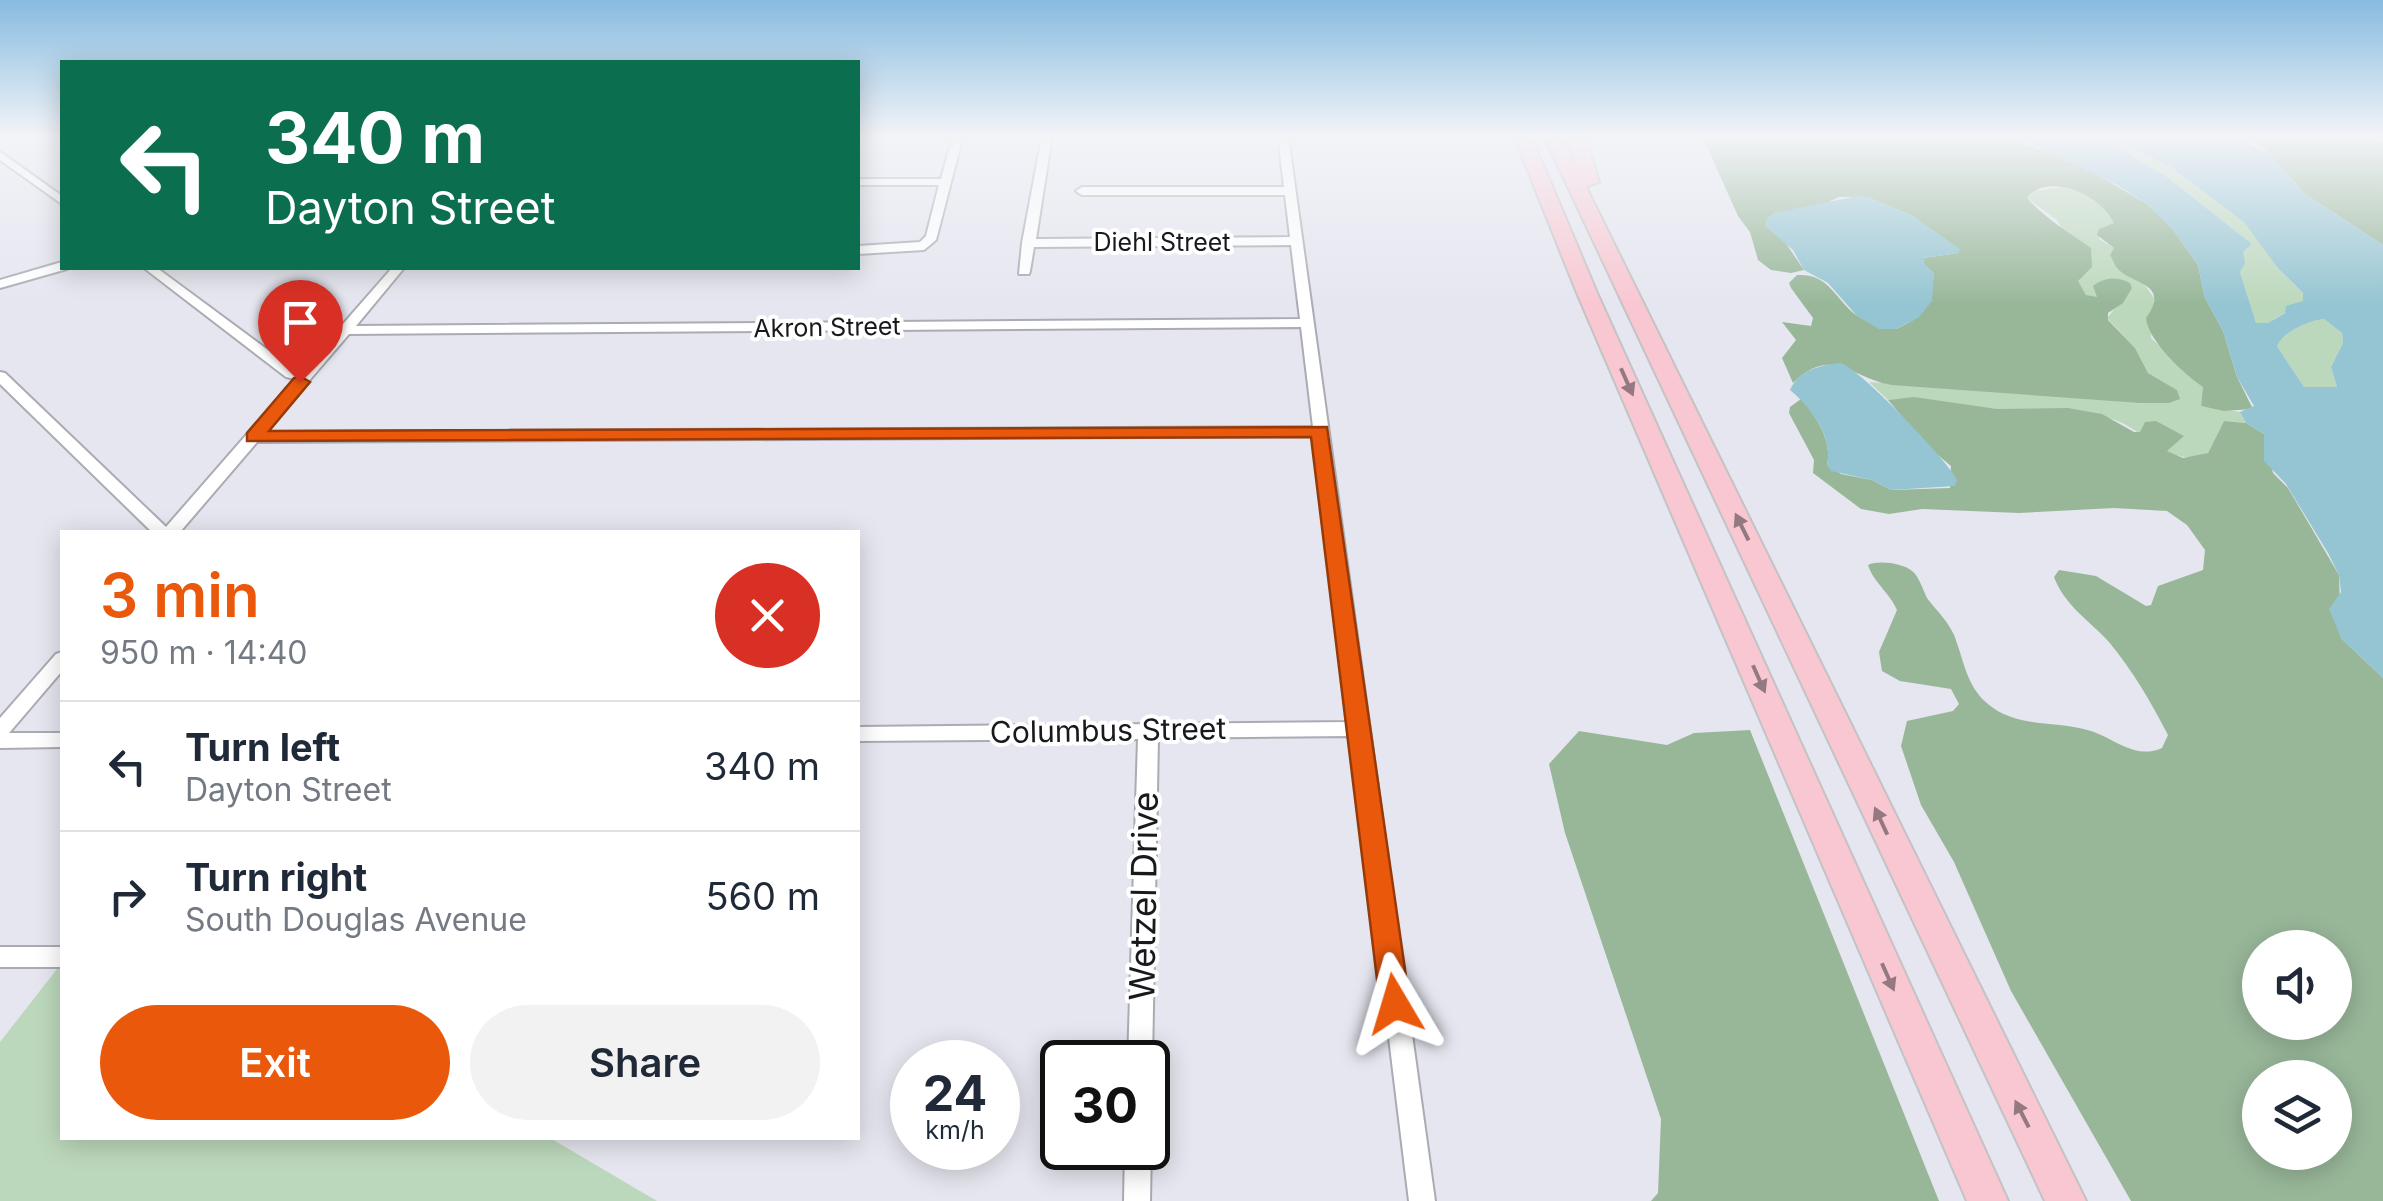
<!DOCTYPE html>
<meta charset="utf-8">
<style>
body{margin:0;font-family:Inter,sans-serif;background:#f2f2f3;color:#1f2937;height:100vh;display:flex;flex-direction:column;font-size:38px;white-space:nowrap}
*{box-sizing:border-box;margin:0}
p{font-size:32px;color:#747a83}
.icon{flex:none;width:55px;height:55px;fill:none;stroke:currentColor;stroke-width:2;stroke-linecap:round;stroke-linejoin:round}
.map{position:relative;flex:1;overflow:hidden}
.panel{position:absolute;left:60px;top:530px;width:800px;height:610px;display:flex;flex-direction:column;background:#fff;border-radius:0px;box-shadow:0 5px 25px #0003}
.panel>*{flex:none}
.top-card{position:absolute;left:60px;top:60px;width:800px;height:210px;border-radius:0px;box-shadow:0 5px 25px #0003;background:#0b6e4f;color:#fff;overflow:hidden}
.fabs{position:absolute;left:2242px;top:930px;display:grid;gap:20px}
.fabs a{display:grid;place-items:center;width:110px;height:110px;border-radius:50%;background:#fff;box-shadow:0 5px 25px #0003;font-size:50px}
.speed{position:absolute;left:890px;top:1040px;display:flex;gap:20px;font-size:50px;font-weight:700;text-align:center}
.speed>*{display:grid;place-content:center;width:130px;height:130px;border-radius:50%;background:#fff;box-shadow:0 5px 25px #0003;line-height:1}
.speed small{font-size:25px;font-weight:400}
.speed .limit{border:5px solid #111;border-radius:15px;background:#fff;color:#111}
.pin{position:absolute;display:grid;place-items:center;width:85px;height:85px;color:#fff;margin:-102px -42px;border-radius:50% 50% 50% 0;rotate:-45deg;box-shadow:0 0 10px #0007}
.pin .icon{rotate:45deg}
.me{position:absolute;width:110px;margin:-55px;rotate:353deg;stroke-linejoin:round;filter:drop-shadow(0 0 8px #0008)}
.turn{display:flex;align-items:center;gap:35px;height:210px;padding:0 40px;font-size:45px}
.turn .icon{width:130px;height:130px;stroke-width:2.5}
.turn b{display:block;font-size:70px;line-height:85px}
.round{display:grid;place-items:center;flex:none;width:105px;height:105px;border-radius:52px;background:#f2f2f3}
.head{display:flex;align-items:center;justify-content:space-between;height:170px;padding:0 40px}
h1{font-size:60px;font-weight:600;line-height:75px;color:#ea580c}
.cta{display:flex;gap:20px;margin-top:auto;padding:20px 40px}
.cta a{flex:1;height:115px;border-radius:60px;background:#ea580c;color:#fff;font-size:40px;font-weight:600;line-height:115px;text-align:center}
.cta a+a{background:#f2f2f3;color:#1f2937}
ul{padding:0;list-style:none}
li{display:flex;align-items:center;gap:30px;height:130px;padding:0 40px;border-top:2px solid #e0e1e3}
li div{flex:1}
li b{display:block;font-size:38px}
li em{font-style:normal}
.map>svg:first-child{display:block}
</style>
<div class="map">
<svg width="2383" height="1201" viewBox="0 0 2383 1201">
<rect width="100%" height="100%" fill="#e5e6ef"/>
<g fill="#bcd8bc">
<polygon points="2123,142 2171,167 2245,222 2277,267 2303,293 2303,301 2268,323 2256,323 2240,272 2243,252 2252,244 2167,177 2122,150 2118,145"/>
<path d="M2062 187C2086 193 2104 200 2114 223L2099 229V239L2114 248 2120 271 2141 280 2154 298 2151 338 2203 387 2201 406 2240 412 2246 423 2224 421 2208 453C2171 471 2144 428 2112 419 2074 408 2034 411 1996 409 1958 406 1926 396 1888 400L1869 382 2169 403 2177 390 2148 373 2135 348 2107 318 2132 288 2098 298 2086 295 2077 281 2081 241 2063 232 2057 220 2027 198 2035 191Z"/>
<path d="M2324 319 2342 333 2343 343 2331 367 2337 387H2304L2277 346C2284 331 2308 321 2324 319Z"/>
<polygon points="57,969 62,969 62,1138 550,1138 657,1201 0,1201 0,1042"/>
</g>
<g fill="#98b799" fill-rule="evenodd">
<path d="M1702 136H2000L2074 161 2147 204 2172 228 2198 265 2205 298 2223 331 2237 377 2253 409 2224 411 2201 406 2203 387C2184 374 2148 341 2146 318 2171 283 2133 285 2118 269 2114 265 2113 259 2110 255L2114 248 2097 235 2099 229 2114 223C2102 195 2048 171 2027 198 2046 219 2068 232 2091 248L2092 267 2078 281 2086 295 2097 297 2093 286C2104 277 2118 276 2130 283L2132 288 2123 303 2108 313V320L2135 348 2148 373 2177 390 2180 399 2169 403H2140L1892 385C1851 379 1833 344 1793 383L1782 358 1796 340 1782 322 1811 326 1813 318 1791 288 1789 283 1797 275C1829 273 1834 298 1856 315 1866 322 1884 325 1896 329 1929 314 1929 306 1934 274L1924 264 1923 258 1959 253 1913 216 1867 197H1839L1820 206 1774 213 1785 242 1804 270 1791 273 1771 270 1758 260 1750 232 1738 216Z"/>
<polygon points="2243,136 2343,136 2383,144 2383,245 2305,194 2261,145"/>
<path d="M1914 397 1997 409 2068 408 2102 414 2134 432H2140L2145 422 2156 421 2184 436 2167 451 2183 458 2208 453 2224 421 2246 423 2264 434 2273 473 2288 488 2339 575 2341 638 2383 678V1201H2131L2011 991 1954 862 1921 805 1901 746 1907 721 1953 711 1959 704 1951 689 1900 681 1882 671 1879 652 1897 610C1890 593 1873 582 1868 565 1879 560 1902 563 1912 571 1919 576 1923 590 1927 598 1936 610 1948 621 1954 635 1964 660 1966 686 1988 704 2017 729 2057 720 2091 731 2115 739 2136 760 2162 748L2168 735C2151 702 2133 671 2109 642 2089 620 2065 606 2054 577L2059 570 2096 576 2146 606 2151 605 2158 586 2203 570 2205 550 2187 525 2167 511 2114 508 2019 513 1922 509 1889 514 1861 509 1813 473 1814 460 1789 413 1790 407 1801 399C1816 416 1833 442 1827 465L1841 474 1872 480 1891 490 1950 488 1951 466 1927 446 1888 400ZM2260 948H2335V1022H2260ZM2260 1078H2335V1152H2260Z"/>
<polygon points="1750,730 1939,1201 1651,1201 1658,1193 1661,1119 1565,833 1549,764 1579,731 1667,745 1694,733"/>
</g>
<g fill="#95c5d2" fill-rule="evenodd">
<path d="M2015 136 2071 139 2079 136H2233L2268 153 2305 194 2383 245V678L2341 638 2329 609 2341 592 2339 575 2328 553 2286 484 2264 461V434L2246 423 2240 412 2254 406 2237 377 2223 331 2205 298 2198 265 2172 228 2147 204 2117 185ZM2123 143 2171 167 2244 222 2277 267 2303 293V301L2286 306 2285 313 2268 323H2256L2240 272 2245 263 2243 252 2252 244 2167 177 2122 150 2119 145ZM2324 319 2342 333 2343 343 2331 367 2337 387H2304L2277 346C2284 331 2308 321 2324 319Z"/>
<polygon points="1862,195 1913,216 1960,249 1959,253 1923,258 1924,264 1934,273 1932,301 1918,318 1896,329 1879,329 1857,316 1828,283 1804,270 1793,250 1765,226 1766,219 1774,213"/>
<path d="M1841 363C1860 369 1949 462 1957 480L1955 486 1891 490 1872 480 1831 471 1827 465C1834 438 1810 406 1790 390 1799 370 1820 365 1841 363Z"/>
</g>
<g fill="none" stroke-linecap="round" stroke-linejoin="round">
<defs>
<g id="minor">
<polygon points="953,136 963,136 936,240 924,250 858,254 858,246 920,242 926,236 939,185 858,185 858,179 941,179"/>
<path d="M1042 136H1052L1036 239 1290 237 1285 195H1082L1076 191 1082 187H1284L1278 136H1288L1435 1201H1409L1352 736 1158 738 1152 1062 1148 1070V1062H1128L1138 739 858 741V727L1350 722 1315 436 257 442 180 532H152L0 384V372L5 373 166 527 295 379 286 377 144 268H157L295 370 302 371 392 268H404L356 326 1300 319 1291 245 1034 247 1030 271 1029 274H1019L1022 243ZM1301 327 1313 427 265 432 349 334Z"/>
<polygon points="2362,136 2383,136 2383,142 2363,138"/>
<polygon points="0,152 62,196 62,204 0,160"/>
<polygon points="62,262 62,268 67,269 0,288 0,280"/>
<polygon points="62,652 62,671 9,733 62,733 62,747 0,748 0,718 56,654"/>
<rect x="0" y="947" width="62" height="20"/>
<polygon points="1148,1141 1151,1148 1150,1201 1124,1201 1125,1148 1148,1148"/>
</g>
<g id="highway">
<polygon points="1514,136 1531,136 1597,293 2008,1201 1967,1201 1577,293"/>
<polygon points="1544,136 1561,136 1576,166 1567,136 1585,136 1599,182 1586,187 2086,1201 2045,1201"/>
</g>
</defs>
<use href="#minor" stroke="#aaabb3" stroke-width="4"/>
<use href="#highway" stroke="#c3c3c4" stroke-width="4"/>
<use href="#minor" fill="#fff" fill-rule="evenodd"/>
<use href="#highway" fill="#f9c7d2" fill-rule="evenodd"/>
</g>
<defs><path id="oneway-solid" d="M-6-.8H1V-3.2L6.5 0L1 3.2V.8H-6Z" transform="scale(2.5)"/></defs>
<g fill="#947980">
<use href="#oneway-solid" transform="translate(1627 382) rotate(66)"/>
<use href="#oneway-solid" transform="translate(1742 527) rotate(-116)"/>
<use href="#oneway-solid" transform="translate(1759 679) rotate(66)"/>
<use href="#oneway-solid" transform="translate(1881 821) rotate(-115)"/>
<use href="#oneway-solid" transform="translate(1888 977) rotate(66)"/>
<use href="#oneway-solid" transform="translate(2022 1114) rotate(-117)"/>
</g>
<linearGradient id="sky" x2="0" y2="1"><stop stop-color="#87bbdf"/><stop offset="0.45" stop-color="#f3f4f8"/><stop offset="1" stop-color="#f3f4f8" stop-opacity="0"/></linearGradient>
<rect width="2383" height="304" fill="url(#sky)"/>
<polygon fill="#ea580c" stroke="#983908" stroke-width="2.5" points="300,376 310,382 269,431 1327,427 1410,1004 1406,1014 1395,1018 1385,1014 1380,1004 1311,437 247,441 247,433 294,378"/>
<g text-anchor="middle" stroke-width="8" stroke-linejoin="round" paint-order="stroke">
<g font-size="25" fill="#18191c" stroke="#fff">
<text x="1162" y="251">Diehl Street</text>
<text transform="translate(827 327) rotate(-1)" y="9">Akron Street</text>
</g>
<g font-size="30" fill="#18191c" stroke="#fff">
<text transform="translate(1108 731) rotate(-1)" y="10">Columbus Street</text>
</g>
<g font-size="35" fill="#18191c" stroke="#fff">
<text transform="translate(1144 896) rotate(-89)" y="12">Wetzel Drive</text>
</g>
</g>
</svg>
<div class="fabs">
<a><svg class="icon" aria-label="sound" viewBox="0 0 24 24"><path d="M4 9h4l5-4v14l-5-4H4zM17 9q2 3 0 6"/></svg></a>
<a><svg class="icon" aria-label="layers" viewBox="0 0 24 24"><path d="M12 4l9 5-9 5-9-5zM3 14l9 5 9-5"/></svg></a>
</div>
<div class="speed"><div>24<small>km/h</small></div><div class="limit">30</div></div>
<div class="pin" style="left:300px;top:382px;background:#d93025"><svg class="icon" aria-label="arrive" viewBox="0 0 24 24"><path d="M6 21V4h12l-3 4 3 4H6"/></svg></div>
<svg class="me" style="left:1395px;top:1004px" viewBox="-20 -20 40 40"><path d="M0-17L14 15 0 8-14 15z" fill="#ea580c" stroke="#fff" stroke-width="4"/></svg>
<div class="top-card">
<div class="turn"><svg class="icon" aria-label="left" viewBox="0 0 24 24"><path d="M17 20v-9H6M10 6l-5 5 5 5"/></svg><div><b>340 m</b>Dayton Street</div></div>
</div>
<section class="panel">
<div class="head"><div><h1>3 min</h1><p>950 m · 14:40</p></div><a class="round" style="background:#d93025;color:#fff"><svg class="icon" aria-label="close" viewBox="0 0 24 24"><path d="M6 6l12 12M18 6L6 18"/></svg></a></div>
<ul>
<li><svg class="icon" aria-label="left" viewBox="0 0 24 24"><path d="M17 20v-9H6M10 6l-5 5 5 5"/></svg><div><b>Turn left</b><p>Dayton Street</p></div><em>340 m</em></li>
<li><svg class="icon" aria-label="right" viewBox="0 0 24 24"><path d="M7 20v-9h11M14 6l5 5-5 5"/></svg><div><b>Turn right</b><p>South Douglas Avenue</p></div><em>560 m</em></li>
</ul>
<div class="cta"><a>Exit</a><a>Share</a></div>
</section>
</div>
